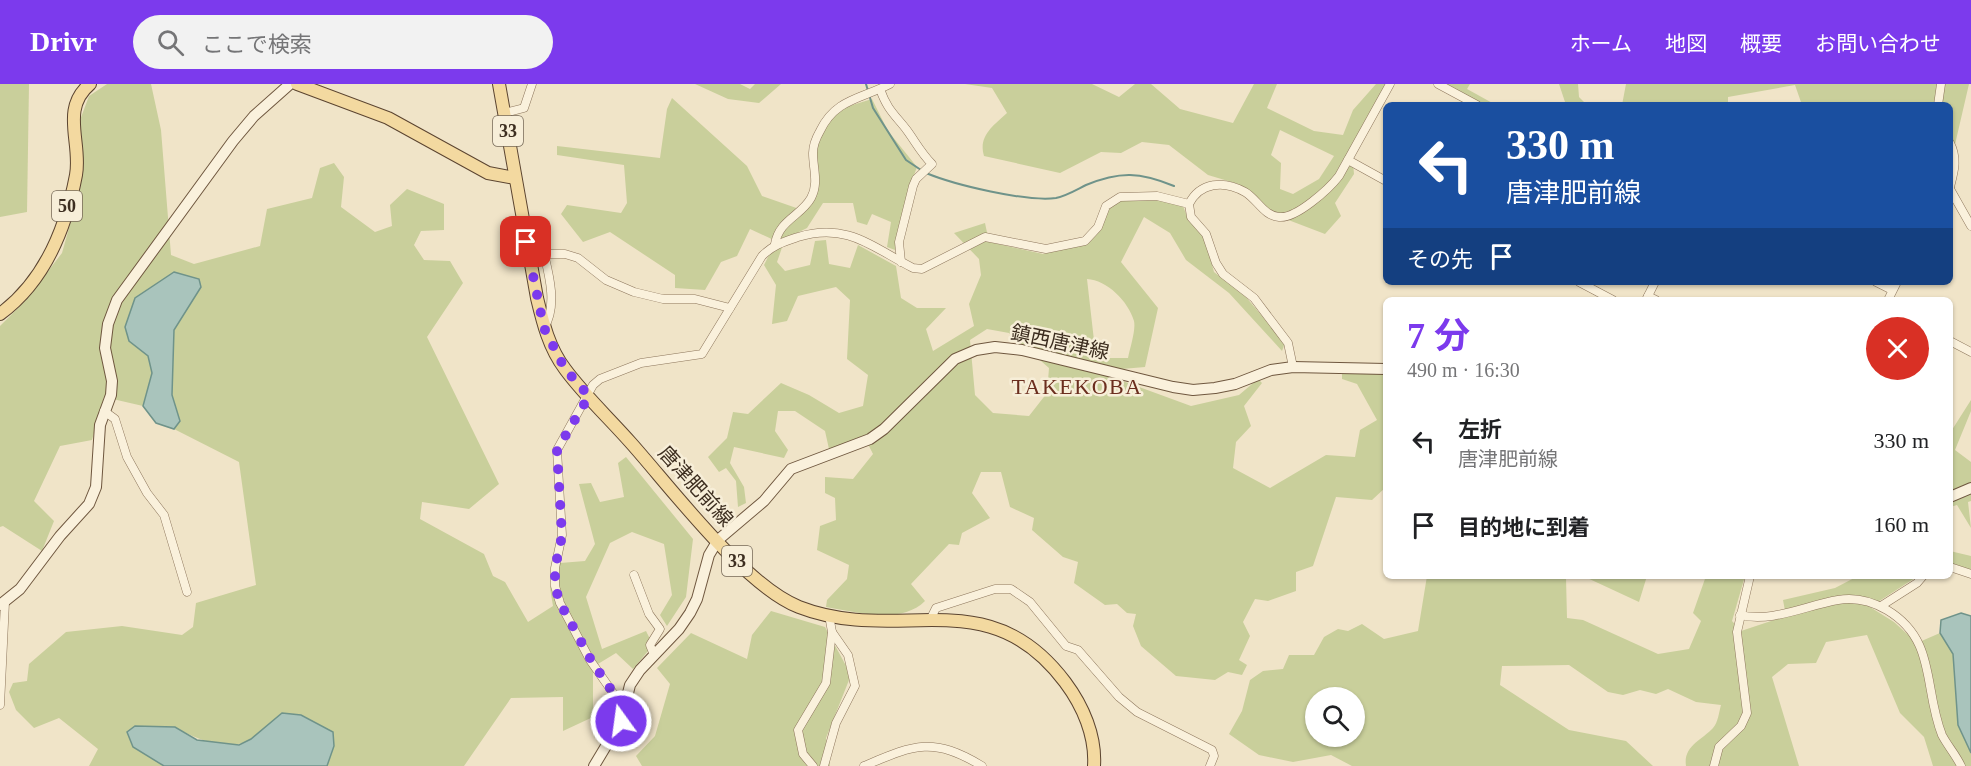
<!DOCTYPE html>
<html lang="ja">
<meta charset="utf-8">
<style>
body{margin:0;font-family:"Times New Roman","Noto Sans JP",serif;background:#f2f2f2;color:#202124;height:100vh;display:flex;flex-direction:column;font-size:22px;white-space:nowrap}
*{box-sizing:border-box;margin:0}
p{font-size:20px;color:#757577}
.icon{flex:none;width:33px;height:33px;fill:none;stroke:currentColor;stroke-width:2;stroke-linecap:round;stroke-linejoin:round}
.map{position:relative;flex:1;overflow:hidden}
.sheet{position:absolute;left:1383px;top:213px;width:570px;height:282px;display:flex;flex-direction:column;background:#fff;border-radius:9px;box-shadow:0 2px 4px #0004}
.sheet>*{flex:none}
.guide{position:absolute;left:1383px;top:18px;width:570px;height:183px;border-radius:9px;box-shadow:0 2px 4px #0004;background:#1a4fa0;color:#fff;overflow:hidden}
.tools{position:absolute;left:1305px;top:603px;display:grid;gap:12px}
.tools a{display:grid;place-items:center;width:60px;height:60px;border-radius:50%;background:#fff;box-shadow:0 2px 4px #0004;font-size:30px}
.pin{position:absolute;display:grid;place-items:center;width:51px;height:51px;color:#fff;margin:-26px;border-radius:12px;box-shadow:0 3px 9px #0006}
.me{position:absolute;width:66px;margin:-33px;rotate:346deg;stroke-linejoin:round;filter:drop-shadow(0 0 4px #0008)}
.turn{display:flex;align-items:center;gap:21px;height:126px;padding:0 24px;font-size:27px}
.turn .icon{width:78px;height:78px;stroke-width:2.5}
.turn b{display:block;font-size:42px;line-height:51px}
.then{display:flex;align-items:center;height:57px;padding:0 24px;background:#0003;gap:12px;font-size:22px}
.round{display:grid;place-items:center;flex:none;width:63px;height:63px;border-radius:32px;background:#f2f2f2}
.overview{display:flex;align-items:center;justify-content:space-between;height:102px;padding:0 24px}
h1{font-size:36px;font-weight:700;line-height:45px;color:#7c3aed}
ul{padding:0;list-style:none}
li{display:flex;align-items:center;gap:18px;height:84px;padding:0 24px}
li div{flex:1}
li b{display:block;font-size:22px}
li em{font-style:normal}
header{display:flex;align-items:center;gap:36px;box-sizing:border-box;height:84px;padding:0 30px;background:#7c3aed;color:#fff}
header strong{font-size:28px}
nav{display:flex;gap:33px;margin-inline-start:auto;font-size:21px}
.search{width:420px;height:54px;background:#f2f2f2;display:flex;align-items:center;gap:15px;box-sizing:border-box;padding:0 21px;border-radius:33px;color:#757577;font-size:22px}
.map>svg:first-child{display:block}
</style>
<header>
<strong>Drivr</strong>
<div class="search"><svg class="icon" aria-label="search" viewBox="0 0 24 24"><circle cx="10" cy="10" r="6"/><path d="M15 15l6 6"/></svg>ここで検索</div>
<nav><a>ホーム</a><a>地図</a><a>概要</a><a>お問い合わせ</a></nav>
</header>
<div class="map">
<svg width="1971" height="682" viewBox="0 0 1971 682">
<rect width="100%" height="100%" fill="#f0e4c8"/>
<g fill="#c9cf9b" fill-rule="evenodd">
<polygon points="0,0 29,0 27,128 0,133"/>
<path d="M107 0H151L161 46 171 171 194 180 260 162 267 125 312 114 320 84 334 79 344 93 341 123 375 148 392 142 390 121 407 105 444 120V146L421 147 414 161 424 176 450 177 463 199 427 253 499 400 469 425 422 418 420 435 484 470 493 492 505 498 528 538 553 522 550 504 560 479 585 477 595 460 579 400 591 399 600 418 624 413 618 379 626 373 693 455 686 513 667 542 660 531 672 511 664 460 632 448 610 459 586 513 602 565 646 547 653 561 633 585 616 569 593 583V633L563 647V613L511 614 464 682H327L334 662 282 629C272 637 263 647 252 654 231 670 195 655 175 643L133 663 164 682H89L98 665 59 634 34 644 16 626 9 608 13 599 27 597 29 580 66 548 122 542 182 551 193 543 196 519 256 501 239 378 174 345 180 337 172 311 174 246 201 203 129 257 148 272 152 289 143 322 104 313 92 356 60 362 34 417 54 437 42 467 3 442 0 443V242L25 217 62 169 81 101 80 36 89 12Z"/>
<polygon points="695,0 740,0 750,5 755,0 781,0 759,19 728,15"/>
<path d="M965 0H1092L1119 13 1135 0H1151L1180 25 1233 39 1254 0H1277L1267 24 1314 47 1343 51 1353 26 1376 0H1390L1352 67 1354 90 1335 119 1341 132 1325 150 1265 127 1238 100 1208 91 1169 61 1142 58 1121 69 1101 68 1060 89 984 72C978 52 993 42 1007 29L992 4ZM1280 46 1334 72 1319 95 1293 110 1280 105 1281 79 1271 71Z"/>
<polygon points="1439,0 1470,0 1467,5 1496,21 1475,21"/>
<polygon points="1559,0 1578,0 1579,13 1587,21 1566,21"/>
<polygon points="1626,0 1969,0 1950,82 1950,21 1802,21 1795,1 1728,13 1728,21 1622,21"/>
<path d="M672 14 747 82 762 112 805 127 818 108 816 65 826 37 846 23 872 15 888 47 917 83 910 102 895 166 887 163 891 138 872 130 867 141 857 138 853 119H823L807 144 785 155 777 178 785 187 810 181 815 157 826 156 829 180 850 184 858 161 896 182 901 214 917 224H946L926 245 933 267 974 242 969 220 981 191 979 175 954 149 985 139 989 158 1043 170 1089 159 1100 147 1105 128 1116 117 1158 115 1183 122 1188 135 1204 151 1214 188 1246 213 1285 259 1282 267 1229 209 1186 176 1170 149 1144 133 1121 178 1158 224 1145 283 1122 285 1120 296 1191 322 1239 311 1258 295 1262 299 1244 322 1251 342 1236 358 1233 384 1270 404 1326 371 1355 373 1360 346 1377 336 1357 300 1342 295V287L1386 289V403L1372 416 1336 413 1313 482 1296 488V507L1268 517 1255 515 1243 538 1250 552 1239 576 1247 581 1242 591 1228 588 1215 596 1176 592 1141 562 1133 542 1136 530 1127 529 1117 520 1105 521 1074 499 1078 478 1063 473 1032 446 1034 434 1010 423 1001 388H981L972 409 990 434 962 449 959 461 949 460 911 500 925 517C901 541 857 528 826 523L827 516 847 495 849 481 817 466 820 442 836 436 835 414 825 409V393L853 395 873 370 866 356 829 365 825 347 795 327H778L775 347 788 366 784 374 734 363 730 379 744 403 746 419 738 423 736 397 726 384 719 388 708 373 727 354 733 328 748 330 781 299 809 311 839 329 863 322 868 291 847 275 850 216 836 203 798 212 787 237 772 240 776 201 764 181 776 157 750 145 737 172 721 178 705 206 675 204V191L610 148 583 158 561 130 567 121 621 129 627 119 624 81 557 71V62L660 74 667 25ZM1087 195C1107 196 1128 217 1134 237 1136 246 1130 264 1128 274H1096ZM987 245 1009 249 1049 284 1047 309 1029 332 993 329 975 311 970 256Z"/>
<polygon points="1971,316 1971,327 1955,366 1971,378 1971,417 1968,418 1971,444 1957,421 1950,423 1950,349"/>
<polygon points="1950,467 1971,472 1971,488 1950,480"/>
<path d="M1427 492H1578L1566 494 1567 534 1583 536 1658 570 1689 565 1701 537 1693 529 1706 492H1745L1732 537 1741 547 1786 532 1783 516 1835 504 1858 492H1918L1870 523 1894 538 1917 559 1940 549 1953 569 1958 641 1971 669V682H1933L1924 653 1900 629 1867 551 1826 558 1816 579 1788 580 1772 593 1799 682H1686C1683 662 1702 656 1713 644 1718 639 1719 628 1721 621L1696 618 1668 605 1656 610 1640 606 1623 611 1608 608 1569 581 1502 582 1500 601 1569 646 1626 657 1653 682H1352L1331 671 1293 678 1259 671 1229 650 1242 627 1250 596 1263 587 1283 585 1289 571H1314L1324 553 1338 545 1348 547 1362 540 1384 555 1418 547ZM1316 614H1354V652H1316Z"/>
<polygon points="1583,492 1625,492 1630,495 1631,492 1647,492 1639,518"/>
<polygon points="771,527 825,543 851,591 826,654 830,682 642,682 636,672 655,652 670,600 657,584 691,549 747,575 752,551"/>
</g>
<g fill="#a9c4bc" stroke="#6f938a" stroke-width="1.5">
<polygon points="174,188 199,195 201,203 174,246 172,311 180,337 174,345 156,339 143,322 152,289 148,272 129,257 125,243 135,214"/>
<polygon points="1961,529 1971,532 1971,669 1958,641 1953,570 1940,549 1941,536"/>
<polygon points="282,629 301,631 333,648 334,662 327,682 164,682 133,663 127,648 135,642 175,643 197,656 239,661 251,655"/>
</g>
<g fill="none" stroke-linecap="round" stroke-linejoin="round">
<g stroke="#6f938a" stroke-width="2">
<polyline points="866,0 873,24 906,76 921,86"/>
<path d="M926 89C955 101 1026 118 1056 114 1066 112 1076 106 1086 101 1120 87 1140 88 1174 102"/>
</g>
<defs>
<g id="street">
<polyline points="1438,0 1477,21"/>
<path d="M880 5C887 25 894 30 906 45 915 57 921 69 932 80L916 95 913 102 899 158 901 178"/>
<polyline points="1938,21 1941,0"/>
<polyline points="505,29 524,24 532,0"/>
<path d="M1950 59C1958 75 1954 87 1950 103"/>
<polyline points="1348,76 1386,97"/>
<polyline points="1950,105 1971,142"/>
<polyline points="524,140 533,146 544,170 565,170 578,174 606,196 634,208 663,215 695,215 730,224"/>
<path d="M775 160C779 136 801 132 811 114 819 99 813 85 813 69 813 61 816 54 820 47 835 15 861 15 890 0"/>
<path d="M544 170C550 194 557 223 544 244"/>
<polyline points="1579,198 1613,216"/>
<polyline points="1876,198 1892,206"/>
<polyline points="1648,212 1656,216"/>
<polyline points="1646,216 1655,198"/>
<polyline points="1888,216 1897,198"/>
<polyline points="1950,257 1971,268"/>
<path d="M1293 283 1288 259 1254 214 1223 190 1216 179 1206 150 1191 133 1189 120C1200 98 1224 96 1245 108 1257 115 1264 132 1279 133 1296 135 1329 105 1339 92L1390 0"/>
<polyline points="104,327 115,335 127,373 147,409 164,431 187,508"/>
<polyline points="1950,483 1971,490"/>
<polyline points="634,491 649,530 660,545 650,561 654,571"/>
<polyline points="1881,522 1917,499 1923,492"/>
<path d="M1740 531C1772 539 1807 521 1838 516 1855 513 1873 518 1887 526 1937 556 1923 603 1942 651 1947 661 1956 671 1961 682"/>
<polyline points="930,536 936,524 995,505 1011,505 1030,518 1066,562 1078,566 1119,613 1137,628 1212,666 1214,672 1210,682"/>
<path d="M625 620 618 616 590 576 560 519 555 502V484L562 451 557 366 593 301 600 295 641 279 702 270 762 172C773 161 783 158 798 153 847 138 872 163 913 184L922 185 985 153 1046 165 1085 157 1098 143 1106 122 1120 113 1157 112 1189 120"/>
<polyline points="0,621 5,518"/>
<polyline points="813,682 803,670 798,646 826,599 832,548 829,531"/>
<polyline points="824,682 836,639 855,602 848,571 832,548"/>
<path d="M864 682C914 661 932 652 982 682"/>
<polyline points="1714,682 1719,663 1741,642 1747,629 1737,548 1750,492"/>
</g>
<g id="secondary">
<polyline points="1950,413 1971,404"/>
<polyline points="0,521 20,505 60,452 89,420 96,403 100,341 111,311 112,297 105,264 108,240 117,216 233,57 254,32 290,0"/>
<polyline points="594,682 621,637 630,601 640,586 679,545 690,529 697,515 709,471 718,456 764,417 791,385 870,355 884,345 955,275 976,266 995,263 1022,266 1173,303 1193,306 1215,304 1235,300 1271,286 1293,283 1386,285"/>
</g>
<g id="primary">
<polyline points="297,0 388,34 488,89 515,94"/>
<path d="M499 0 537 214C543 239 549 264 565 285 584 311 610 335 631 359 672 405 744 501 799 523 899 562 987 494 1065 598 1083 622 1096 652 1094 682"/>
<path d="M0 230C45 197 66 144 76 91 82 59 60 25 90 0"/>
</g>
</defs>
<use href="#street" stroke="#8d765c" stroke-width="9"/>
<use href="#secondary" stroke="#6f573f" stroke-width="12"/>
<use href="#primary" stroke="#5b4430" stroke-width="14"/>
<use href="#street" stroke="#faf1dc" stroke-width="8"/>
<use href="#secondary" stroke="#faf1dc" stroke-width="10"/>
<use href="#primary" stroke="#f3d9a0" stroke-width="12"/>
</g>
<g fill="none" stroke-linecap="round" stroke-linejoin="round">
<polyline stroke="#7c3aed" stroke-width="10" stroke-dasharray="0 18" points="526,158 544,244 565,285 589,312 557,366 562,452 555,484 555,502 560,519 591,576 618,616 625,620 621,637"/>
</g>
<g text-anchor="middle" stroke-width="5" stroke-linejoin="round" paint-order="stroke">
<g fill="#f7eed8" stroke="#756857" stroke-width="1.5">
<rect x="493" y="32" width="30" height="30" rx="4.5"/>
<rect x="52" y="107" width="30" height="30" rx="4.5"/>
<rect x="722" y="462" width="30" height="30" rx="4.5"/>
</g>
<g font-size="18" font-weight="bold" fill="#3d2e20">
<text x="508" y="53">33</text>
<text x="67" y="128">50</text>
<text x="737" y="483">33</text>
</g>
<g font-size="20" fill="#3d2e20" stroke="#f7eed8">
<text transform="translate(1060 258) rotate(12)" y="7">鎮西唐津線</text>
<text transform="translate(696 402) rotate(48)" y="7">唐津肥前線</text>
</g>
<g font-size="22" letter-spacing="1.5" fill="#6b2e1e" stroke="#f7eed8">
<text x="1077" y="310">TAKEKOBA</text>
</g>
</g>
</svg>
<div class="tools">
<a><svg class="icon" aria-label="search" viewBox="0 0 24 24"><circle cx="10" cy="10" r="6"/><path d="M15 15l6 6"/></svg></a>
</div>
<div class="pin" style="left:526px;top:158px;background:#d93025"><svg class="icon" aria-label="arrive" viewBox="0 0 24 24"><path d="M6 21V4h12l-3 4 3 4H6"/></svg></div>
<svg class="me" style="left:621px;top:637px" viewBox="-20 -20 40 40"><circle r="17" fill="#7c3aed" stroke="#fff" stroke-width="3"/><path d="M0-11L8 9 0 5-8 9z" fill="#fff"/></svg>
<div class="guide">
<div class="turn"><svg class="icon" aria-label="left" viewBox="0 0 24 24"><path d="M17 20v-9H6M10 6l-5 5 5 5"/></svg><div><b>330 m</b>唐津肥前線</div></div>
<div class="then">その先<svg class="icon" aria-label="arrive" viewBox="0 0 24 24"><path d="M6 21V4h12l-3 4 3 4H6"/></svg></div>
</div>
<section class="sheet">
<div class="overview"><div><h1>7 分</h1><p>490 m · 16:30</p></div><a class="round" style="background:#d93025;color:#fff"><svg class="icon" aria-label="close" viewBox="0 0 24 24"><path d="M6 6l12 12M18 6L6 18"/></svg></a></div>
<ul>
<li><svg class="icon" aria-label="left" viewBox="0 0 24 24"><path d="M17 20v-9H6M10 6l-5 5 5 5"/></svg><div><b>左折</b><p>唐津肥前線</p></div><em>330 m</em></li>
<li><svg class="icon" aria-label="arrive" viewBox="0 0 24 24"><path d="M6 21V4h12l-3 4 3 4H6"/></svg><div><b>目的地に到着</b></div><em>160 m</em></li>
</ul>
</section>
</div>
